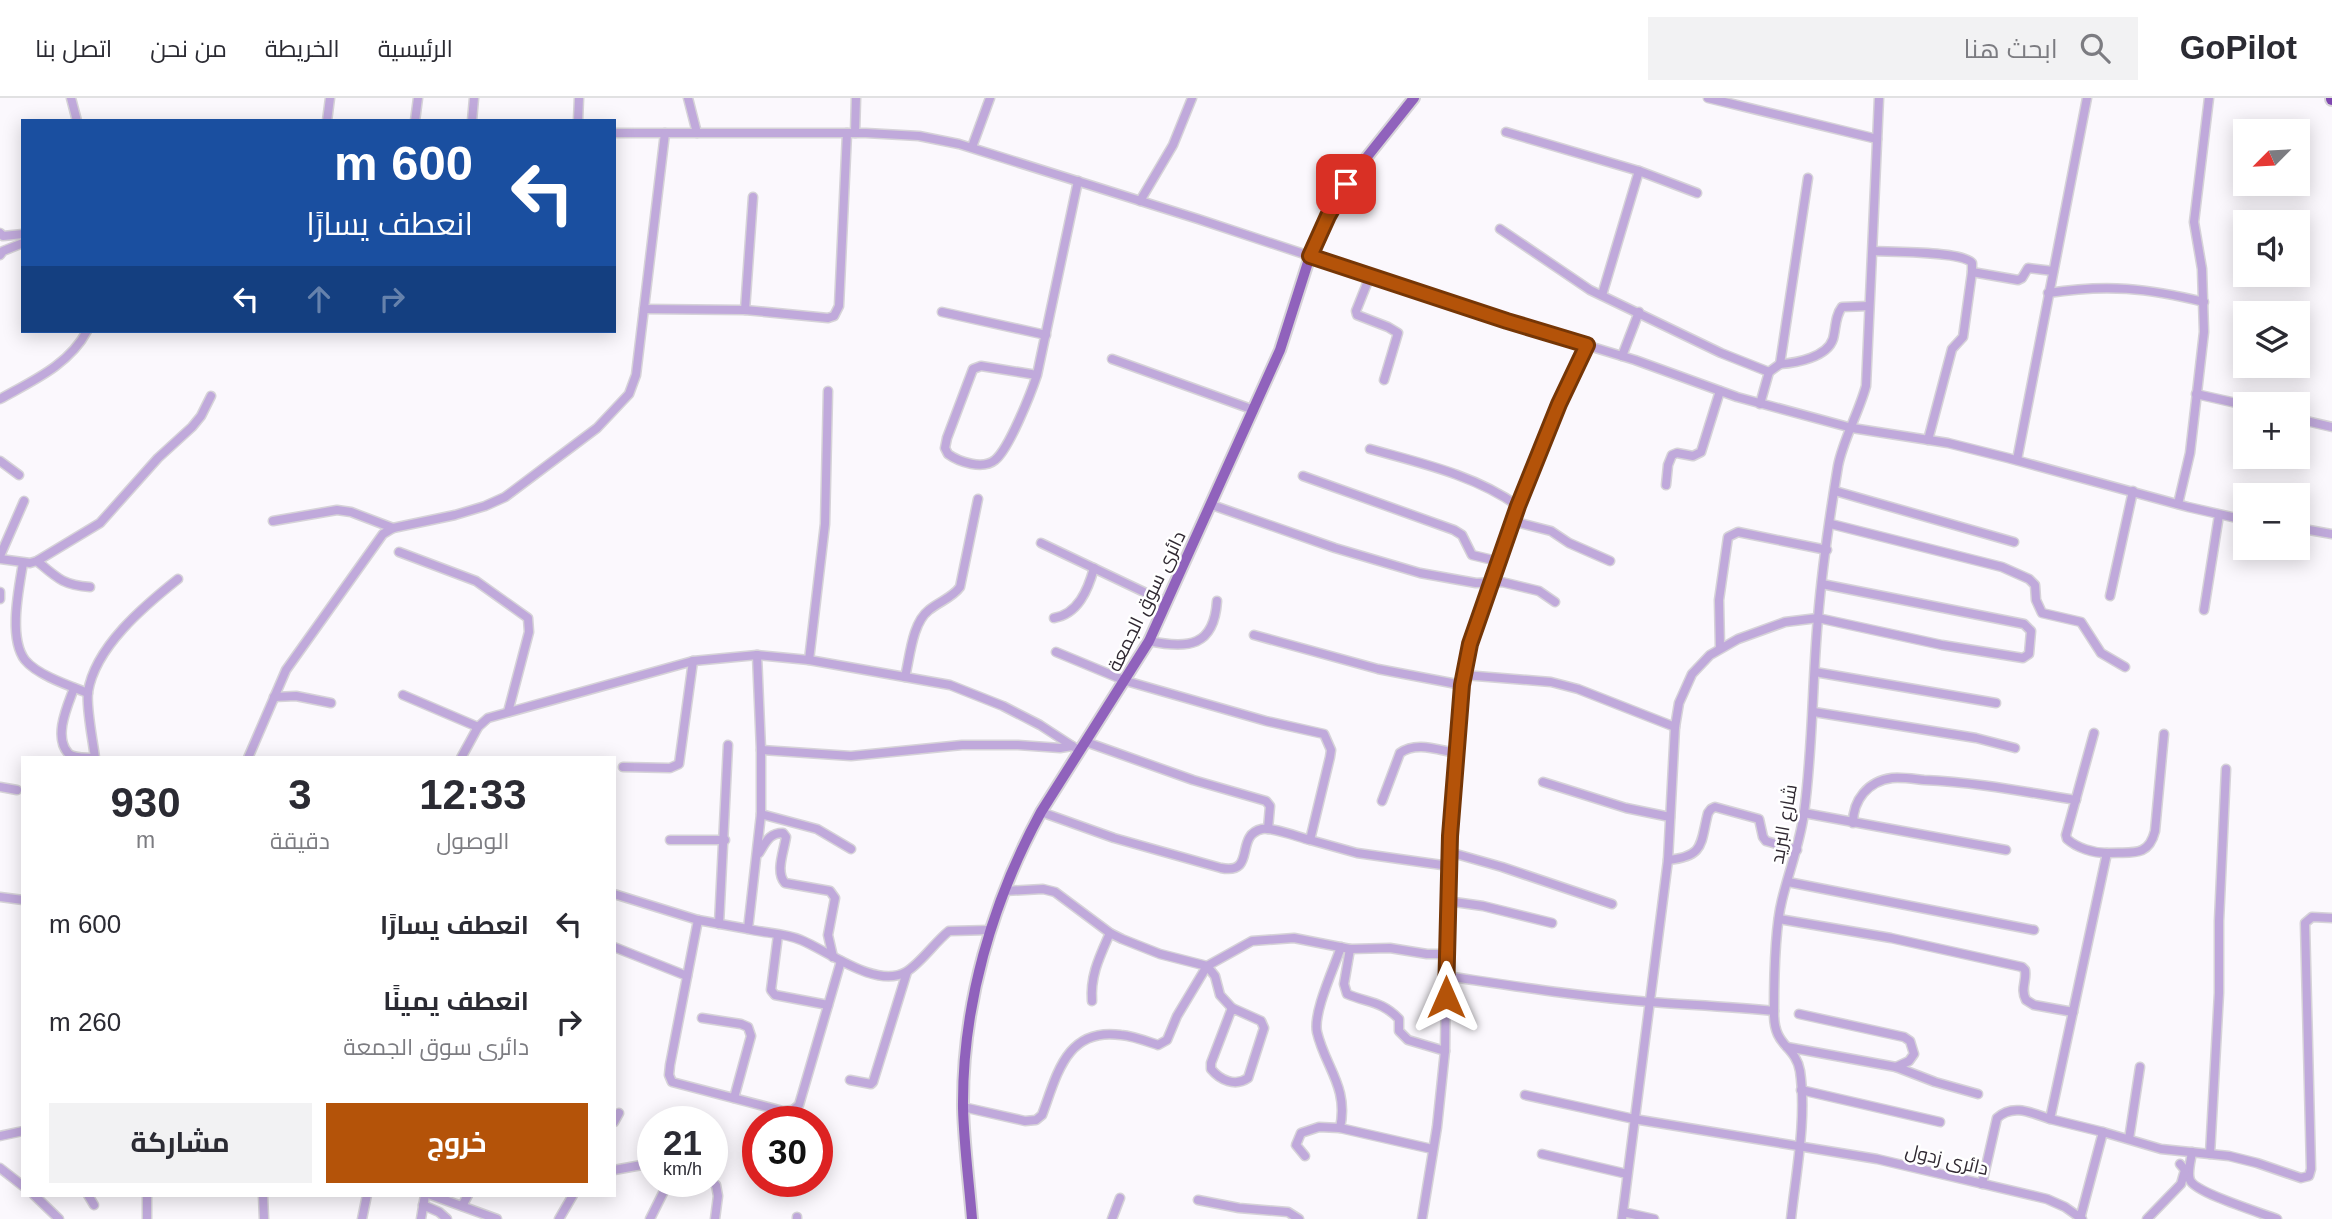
<!DOCTYPE html>
<html lang="ar">
<meta charset="utf-8">
<style>
body{margin:0;font-family:Arial,Cairo,sans-serif;background:#f2f2f3;color:#2b2b33;direction:rtl;height:100vh;display:flex;flex-direction:column;font-size:26px;white-space:nowrap}
*{box-sizing:border-box;margin:0}
p{font-size:23px;color:#7c7c81}
.icon{flex:none;width:38px;height:38px;fill:none;stroke:currentColor;stroke-width:2;stroke-linecap:round;stroke-linejoin:round}
.map{position:relative;flex:1;overflow:hidden;direction:ltr}
.sheet{position:absolute;left:21px;top:658px;width:595px;height:441px;display:flex;flex-direction:column;background:#fff;border-radius:0px;box-shadow:0 4px 18px #0003;direction:rtl}
.sheet>*{flex:none}
.banner{position:absolute;left:21px;top:21px;width:595px;height:214px;border-radius:0px;box-shadow:0 4px 18px #0003;direction:rtl;background:#1a4fa0;color:#fff;overflow:hidden}
.needle{width:46px;rotate:246deg}
.tools{position:absolute;left:2233px;top:21px;display:grid;gap:14px}
.tools a{display:grid;place-items:center;width:77px;height:77px;border-radius:0px;background:#fff;box-shadow:0 4px 18px #0003;font-size:35px}
.speed{position:absolute;left:637px;top:1008px;display:flex;gap:14px;font-size:35px;font-weight:700;text-align:center}
.speed>*{display:grid;place-content:center;width:91px;height:91px;border-radius:50%;background:#fff;box-shadow:0 4px 18px #0003;line-height:1}
.speed small{font-size:18px;font-weight:400}
.speed .limit{border:10px solid #d22;background:#fff;color:#111}
.pin{position:absolute;display:grid;place-items:center;width:60px;height:60px;color:#fff;margin:-30px;border-radius:14px;box-shadow:0 4px 10px #0006}
.me{position:absolute;width:77px;margin:-38px;rotate:0deg;stroke-linejoin:round;filter:drop-shadow(0 0 5px #0008)}
.turn{display:flex;align-items:center;gap:24px;height:147px;padding:0 28px;font-size:32px}
.turn .icon{width:91px;height:91px;stroke-width:2.5}
.turn b{display:block;font-size:49px;line-height:60px}
.lanes{display:flex;align-items:center;height:66px;padding:0 28px;background:#0003;justify-content:center;gap:35px;direction:ltr}
.lanes .off{opacity:.35}
.eta{display:flex;justify-content:space-evenly;align-items:center;height:119px;text-align:center}
.eta b{font-size:42px;font-weight:700;line-height:49px}
.primary-button{display:flex;gap:14px;margin-top:auto;padding:14px 28px}
.primary-button a{flex:1;height:80px;border-radius:0px;background:#b45309;color:#fff;font-size:28px;font-weight:700;line-height:80px;text-align:center}
.primary-button a+a{background:#f2f2f3;color:#2b2b33}
ul{padding:0;list-style:none}
li{display:flex;align-items:center;gap:21px;height:98px;padding:0 28px}
li div{flex:1}
li b{display:block;font-size:26px}
li em{font-style:normal}
header{display:flex;align-items:center;gap:42px;box-sizing:border-box;height:98px;padding:0 35px;background:#fff;border-bottom:2px solid #e1e1e2}
header strong{font-size:33px}
nav{display:flex;gap:38px;margin-inline-start:auto;font-size:24px}
.search{width:490px;height:63px;background:#f2f2f3;display:flex;align-items:center;gap:18px;box-sizing:border-box;padding:0 24px;border-radius:0px;color:#7c7c81;font-size:26px}
.map>svg:first-child{display:block}
</style>
<header>
<strong>GoPilot</strong>
<div class="search"><svg class="icon" aria-label="search" viewBox="0 0 24 24"><circle cx="10" cy="10" r="6"/><path d="M15 15l6 6"/></svg>ابحث هنا</div>
<nav><a>الرئيسية</a><a>الخريطة</a><a>من نحن</a><a>اتصل بنا</a></nav>
</header>
<div class="map">
<svg width="2332" height="1121" viewBox="0 0 2332 1121">
<rect width="100%" height="100%" fill="#fbf8fd"/>
<g fill="none" stroke-linecap="round" stroke-linejoin="round">
<defs>
<g id="minor">
<polyline points="71,0 77,23"/>
<polyline points="688,0 697,35"/>
<polyline points="1708,0 1877,41"/>
<polyline points="327,23 330,0"/>
<polyline points="415,23 418,0"/>
<polyline points="472,23 474,0"/>
<polyline points="578,23 579,0"/>
<polyline points="1506,34 1639,73 1602,197"/>
<polyline points="614,35 866,35 919,38 959,46 1198,121 1507,223 1635,262 1737,299 1852,330 1948,345 2008,360 2188,409 2245,422"/>
<polyline points="855,35 856,0"/>
<polyline points="972,49 990,0"/>
<polyline points="1639,73 1697,95"/>
<polyline points="1140,103 1173,47 1192,0"/>
<polyline points="1500,131 1590,192 1721,255 1769,274 1760,306"/>
<polyline points="0,135 3,138 23,136"/>
<path d="M1873 153C1892 154 1962 153 1972 165V174"/>
<polyline points="0,157 3,153 23,145"/>
<polyline points="1370,178 1356,213 1357,217 1388,229 1398,235 1384,282"/>
<path d="M2048 195C2107 186 2147 190 2204 204"/>
<polyline points="644,211 745,212 828,220 834,218 839,208 847,35"/>
<polyline points="745,212 753,99"/>
<polyline points="942,214 1046,237"/>
<polyline points="1622,258 1639,214"/>
<polyline points="1112,261 1254,312"/>
<path d="M1780 266C1797 265 1827 259 1833 241 1836 230 1835 218 1842 209L1869 208"/>
<polyline points="1769,274 1780,266 1808,80"/>
<path d="M1037 277 981 268 973 271 947 340 945 350 948 356C959 364 983 372 995 362 1009 351 1031 295 1037 277L1078 83"/>
<polyline points="2196,296 2245,307"/>
<path d="M0 301C32 283 69 267 87 233"/>
<polyline points="2298,321 2332,329"/>
<polyline points="1928,342 1952,251 1963,239 1972,174 2018,182 2022,180 2028,170 2053,173"/>
<path d="M1370 351C1420 365 1475 377 1518 408"/>
<polyline points="2017,362 2087,0"/>
<polyline points="0,363 19,377"/>
<polyline points="1303,378 1454,432 1462,437 1472,457 1497,463"/>
<polyline points="1666,387 1668,367 1672,357 1677,355 1693,358 1701,354 1720,293"/>
<polyline points="1835,393 2014,444"/>
<polyline points="2178,406 2190,355 2204,234 2202,171 2194,124 2209,0"/>
<polyline points="1212,407 1335,450 1420,475 1476,485 1502,484 1539,493 1555,504"/>
<polyline points="273,423 337,412 351,414 393,430"/>
<polyline points="1512,423 1551,433 1569,445 1610,463"/>
<polyline points="1831,426 2002,469 2029,481 2035,487 2036,502 2042,515 2081,524 2101,555 2125,569"/>
<polyline points="2298,430 2332,436"/>
<polyline points="1041,445 1165,504"/>
<polyline points="399,454 476,483 528,520 529,534 508,614"/>
<polyline points="0,458 24,403"/>
<polyline points="0,461 30,465 37,463 100,425 158,360 192,329 201,318 211,298"/>
<path d="M37 463C57 480 63 487 90 489"/>
<path d="M23 465C19 490 8 540 25 562 37 577 70 588 88 595"/>
<polyline points="0,494 0,501"/>
<polyline points="2110,498 2133,393"/>
<polyline points="2204,512 2219,417"/>
<path d="M1054 520C1078 516 1088 492 1094 470"/>
<polyline points="1254,537 1378,571 1462,587"/>
<path d="M1149 543C1188 551 1214 549 1217 503"/>
<polyline points="1720,550 1719,502 1728,439 1738,434 1827,452"/>
<path d="M757 557 761 652V716L748 831C764 835 785 835 801 842 828 853 876 891 906 874 920 866 935 844 949 833L990 832"/>
<polyline points="809,562 825,426 828,293"/>
<polyline points="1815,574 1996,605"/>
<polyline points="1464,577 1551,584 1578,591 1675,629"/>
<path d="M905 579C910 559 912 525 929 512 940 503 952 500 960 489L978 401"/>
<path d="M74 590C68 607 53 638 68 655 73 661 88 659 95 660"/>
<polyline points="403,597 478,629"/>
<polyline points="274,599 296,598 331,605"/>
<polyline points="1814,614 1976,640 2015,650"/>
<path d="M2094 635 2066 737 2067 741C2077 750 2093 755 2107 755"/>
<polyline points="1086,644 1193,682 1266,703 1270,708 1268,731"/>
<polyline points="761,652 851,658 962,647 1018,647 1060,650 1072,648"/>
<path d="M95 660C93 643 86 610 88 594 95 549 144 508 178 481"/>
<polyline points="248,660 286,572 383,436 393,430 455,417 485,408 505,399 597,330 629,296 636,277 665,35"/>
<polyline points="461,660 478,629 488,620 693,563 757,557 809,562 950,587 1003,608 1040,627 1080,653"/>
<polyline points="623,669 670,670 679,666 693,563"/>
<polyline points="1543,684 1626,710 1670,719"/>
<polyline points="0,689 17,692"/>
<path d="M1382 703 1400 655C1416 643 1438 652 1456 655"/>
<path d="M1041 714 1114 740 1221 770C1257 777 1234 737 1262 731 1273 729 1298 739 1310 742L1330 659 1331 652 1324 636 1266 623 1126 583 1056 554"/>
<polyline points="1804,715 2006,752"/>
<polyline points="761,716 817,731 851,751"/>
<path d="M1853 725C1853 702 1868 683 1892 680 1902 679 1914 681 1924 682 1975 684 2026 694 2076 702"/>
<polyline points="670,742 725,742"/>
<polyline points="1310,742 1357,755 1449,768"/>
<polyline points="1449,754 1502,769 1612,806"/>
<path d="M759 755C766 744 769 735 783 735L786 739C784 753 775 774 785 785L830 793 835 800 828 837 833 859"/>
<path d="M1668 762C1705 758 1700 746 1708 715L1711 711 1715 709 1759 721 1763 739 1766 743 1797 752"/>
<polyline points="1788,784 2034,832"/>
<polyline points="1004,793 1043,791 1055,794 1110,835 1122,841 1160,856 1207,868 1215,878 1220,897 1232,910"/>
<polyline points="614,796 698,822 748,831"/>
<polyline points="0,799 23,802"/>
<polyline points="1447,803 1483,808 1552,825"/>
<path d="M1779 821 1891 840 2022 869 2025 872C2027 883 2020 891 2026 902L2034 907 2073 914"/>
<polyline points="698,822 670,967 669,977 672,984 783,1013 793,1012 799,1007 841,863"/>
<polyline points="719,826 728,647"/>
<polyline points="778,837 771,892 775,897 828,907"/>
<polyline points="614,849 687,878"/>
<path d="M1341 849C1334 870 1313 914 1317 934 1325 969 1349 989 1340 1030L1432 1051"/>
<path d="M1350 851 1344 886 1347 896C1368 905 1382 903 1399 921V933L1408 942 1445 953"/>
<path d="M1446 878C1514 888 1582 899 1650 904 1691 907 1732 909 1774 913"/>
<path d="M1092 903C1090 877 1100 858 1110 835"/>
<path d="M1232 910 1261 923 1264 930 1248 980C1235 989 1220 982 1211 971V965Z"/>
<polyline points="1799,916 1904,939 1910,943 1914,956 1909,963 1896,969"/>
<polyline points="702,920 741,926 748,929 751,938 734,1000"/>
<polyline points="1787,949 1896,969 1935,984 1978,996"/>
<polyline points="850,982 871,986 873,984 907,874"/>
<polyline points="1801,992 1940,1024"/>
<polyline points="1525,997 1634,1021 1877,1061 2047,1101 2065,1109 2082,1121"/>
<path d="M963 1009 1025 1023 1036 1022 1042 1017C1057 977 1066 929 1121 937 1133 938 1146 943 1158 947L1167 942 1177 918 1207 868 1252 843 1294 840 1350 851 1390 850 1427 856H1446"/>
<polyline points="614,1024 619,1015"/>
<path d="M2103 1034 2050 1021 2107 755C2130 753 2148 761 2155 733L2164 636"/>
<polyline points="0,1038 23,1033"/>
<polyline points="2129,1041 2140,969"/>
<path d="M2192 1054C2191 1062 2187 1075 2190 1082 2195 1095 2262 1115 2277 1121"/>
<polyline points="1542,1056 1627,1076"/>
<polyline points="2210,1056 2219,895 2219,823 2226,671"/>
<polyline points="1305,1058 1296,1047 1301,1035 1319,1029 1340,1030"/>
<polyline points="0,1070 23,1088"/>
<polyline points="614,1072 653,1065"/>
<polyline points="710,1083 716,1087 718,1098 715,1121"/>
<path d="M1982 1086 1997 1020C2013 1005 2032 1015 2050 1021"/>
<polyline points="34,1097 59,1121"/>
<polyline points="88,1097 94,1107"/>
<polyline points="263,1097 264,1121"/>
<polyline points="431,1097 497,1121"/>
<polyline points="1198,1102 1239,1110 1288,1114 1299,1121"/>
<polyline points="423,1107 439,1114 447,1121"/>
<polyline points="462,1108 468,1097"/>
<polyline points="1623,1114 1654,1121"/>
<polyline points="147,1121 147,1097"/>
<polyline points="362,1121 367,1097"/>
<polyline points="421,1121 425,1097"/>
<polyline points="559,1121 573,1097"/>
<polyline points="650,1121 669,1083"/>
<polyline points="797,1121 797,1119"/>
<polyline points="1112,1121 1120,1100"/>
<polyline points="1422,1121 1437,1029 1445,953 1447,803 1462,587 1470,546 1497,463 1559,306 1587,247"/>
<polyline points="1622,1121 1668,762 1675,629 1679,605 1692,576 1710,557 1738,541 1785,524 1818,520 1942,547 2023,560 2029,556 2031,533 2024,526 1822,486"/>
<path d="M1791 1121C1796 1074 1807 1021 1800 973 1795 946 1773 950 1774 913 1774 882 1775 830 1782 802 1789 773 1800 745 1804 715 1813 650 1812 585 1818 520 1822 471 1830 416 1838 368 1843 342 1859 314 1866 288L1879 0"/>
<polyline points="2080,1121 2103,1034 2161,1051 2229,1058 2257,1065 2301,1080 2309,1078 2311,1071 2305,825 2312,819 2332,820"/>
<polyline points="2147,1121 2181,1086 2185,1072 2180,1066"/>
</g>
<path id="major" d="M972 1121C969 1084 964 1047 963 1010 962 907 992 804 1041 714L1149 543 1280 252 1310 158 1336 102 1355 74 1414 0"/>
<polyline id="highway" points="2332,0 2332,1"/>
</defs>
<use href="#minor" stroke="#d6d3d8" stroke-width="11"/>
<use href="#major" stroke="#d6d3d8" stroke-width="14"/>
<use href="#highway" stroke="#d6d3d8" stroke-width="16"/>
<use href="#minor" stroke="#c0a9db" stroke-width="8"/>
<use href="#major" stroke="#9062bc" stroke-width="10"/>
<use href="#highway" stroke="#7f46b0" stroke-width="12"/>
</g>
<g fill="none" stroke-linecap="round" stroke-linejoin="round">
<defs>
<polyline id="route" points="1346,86 1328,118 1310,158 1507,223 1587,247 1559,306 1518,408 1470,546 1462,587 1450,738 1446,899"/>
</defs>
<use href="#route" stroke="#753606" stroke-width="18"/>
<use href="#route" stroke="#b45309" stroke-width="12"/>
</g>
<g text-anchor="middle" stroke-width="5" stroke-linejoin="round" paint-order="stroke">
<g font-size="19" fill="#302932" stroke="#fff">
<text transform="translate(1146 503) rotate(-64)" y="7">دائرى سوق الجمعة</text>
<text transform="translate(1783 726) rotate(-80)" y="7">شارع البريد</text>
<text transform="translate(1947 1061) rotate(13)" y="7">دائرى زدول</text>
</g>
</g>
</svg>
<div class="tools">
<a><svg class="needle" viewBox="-14 -14 28 28"><path d="M0-13l5 13h-10z" fill="#e53935"/><path d="M0 13l5-13h-10z" fill="#7c7c81"/></svg></a>
<a><svg class="icon" aria-label="sound" viewBox="0 0 24 24"><path d="M4 9h4l5-4v14l-5-4H4zM17 9q2 3 0 6"/></svg></a>
<a><svg class="icon" aria-label="layers" viewBox="0 0 24 24"><path d="M12 4l9 5-9 5-9-5zM3 14l9 5 9-5"/></svg></a>
<a>+</a>
<a>−</a>
</div>
<div class="speed"><div>21<small>km/h</small></div><div class="limit">30</div></div>
<div class="pin" style="left:1346px;top:86px;background:#d93025"><svg class="icon" aria-label="arrive" viewBox="0 0 24 24"><path d="M6 21V4h12l-3 4 3 4H6"/></svg></div>
<svg class="me" style="left:1446px;top:899px" viewBox="-20 -20 40 40"><path d="M0-17L14 15 0 8-14 15z" fill="#b45309" stroke="#fff" stroke-width="4"/></svg>
<div class="banner">
<div class="turn"><svg class="icon" aria-label="left" viewBox="0 0 24 24"><path d="M17 20v-9H6M10 6l-5 5 5 5"/></svg><div><b>600 m</b>انعطف يسارًا</div></div>
<div class="lanes"><svg class="icon" aria-label="left" viewBox="0 0 24 24"><path d="M17 20v-9H6M10 6l-5 5 5 5"/></svg><svg class="icon off" aria-label="ahead" viewBox="0 0 24 24"><path d="M12 20V5M6 11l6-6 6 6"/></svg><svg class="icon off" aria-label="right" viewBox="0 0 24 24"><path d="M7 20v-9h11M14 6l5 5-5 5"/></svg></div>
</div>
<section class="sheet">
<div class="eta">
<div><b>12:33</b><p>الوصول</p></div>
<div><b>3</b><p>دقيقة</p></div>
<div><b>930</b><p>m</p></div>
</div>
<ul>
<li><svg class="icon" aria-label="left" viewBox="0 0 24 24"><path d="M17 20v-9H6M10 6l-5 5 5 5"/></svg><div><b>انعطف يسارًا</b></div><em>600 m</em></li>
<li><svg class="icon" aria-label="right" viewBox="0 0 24 24"><path d="M7 20v-9h11M14 6l5 5-5 5"/></svg><div><b>انعطف يمينًا</b><p>دائرى سوق الجمعة</p></div><em>260 m</em></li>
</ul>
<div class="primary-button"><a>خروج</a><a>مشاركة</a></div>
</section>
</div>
